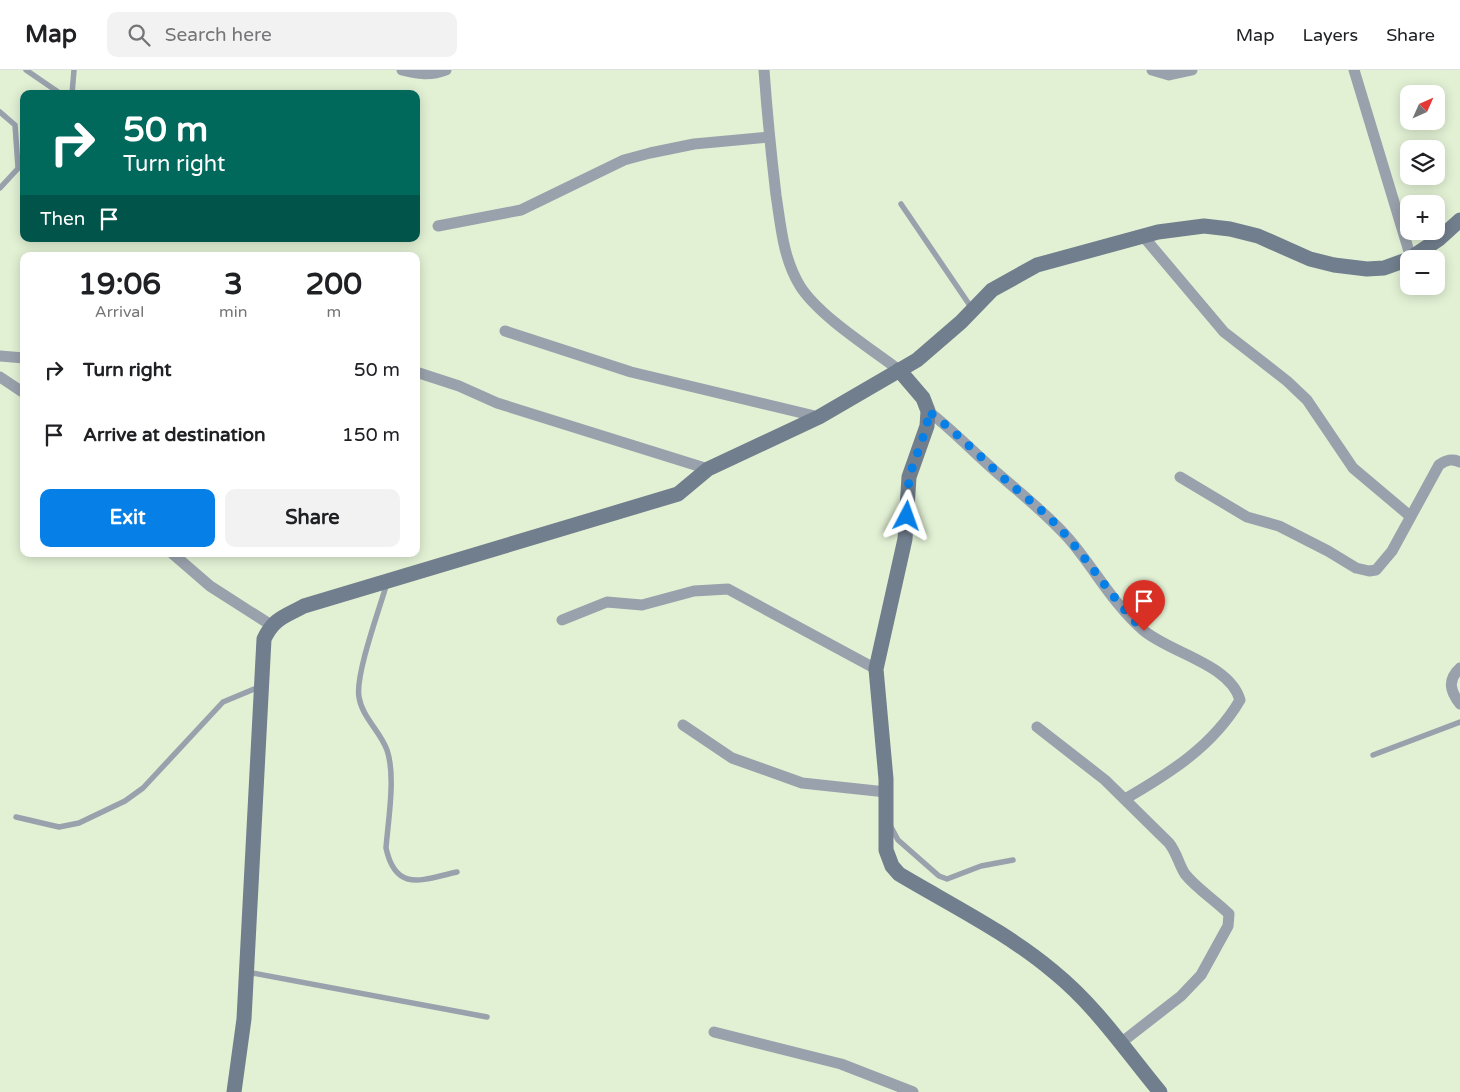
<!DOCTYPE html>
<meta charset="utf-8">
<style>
body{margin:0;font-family:"Varela Round",sans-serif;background:#f2f2f2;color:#202124;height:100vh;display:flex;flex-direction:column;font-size:19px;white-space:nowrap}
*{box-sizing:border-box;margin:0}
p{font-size:16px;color:#757577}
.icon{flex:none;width:28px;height:28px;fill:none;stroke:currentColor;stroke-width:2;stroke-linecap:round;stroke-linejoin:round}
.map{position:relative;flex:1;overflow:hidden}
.drawer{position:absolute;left:20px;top:182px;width:400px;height:305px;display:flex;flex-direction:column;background:#fff;border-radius:10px;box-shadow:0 2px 12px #0003}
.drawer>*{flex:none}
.banner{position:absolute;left:20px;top:20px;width:400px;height:152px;border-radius:10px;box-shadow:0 2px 12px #0003;background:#00695c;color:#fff;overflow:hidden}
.needle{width:32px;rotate:45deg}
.fabs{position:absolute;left:1400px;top:15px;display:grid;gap:10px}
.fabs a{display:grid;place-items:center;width:45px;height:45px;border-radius:10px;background:#fff;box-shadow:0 2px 12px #0003;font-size:25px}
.pin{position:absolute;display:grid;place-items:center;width:42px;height:42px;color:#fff;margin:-51px -21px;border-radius:50% 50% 50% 0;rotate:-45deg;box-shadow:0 0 5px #0007}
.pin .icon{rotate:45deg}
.me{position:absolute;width:55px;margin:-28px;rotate:4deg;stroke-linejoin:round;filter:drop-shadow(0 0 4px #0008)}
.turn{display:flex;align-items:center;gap:18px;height:105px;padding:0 20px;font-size:22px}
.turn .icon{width:65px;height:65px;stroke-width:2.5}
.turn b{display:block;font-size:35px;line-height:42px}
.then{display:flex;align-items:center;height:48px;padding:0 20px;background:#0003;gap:10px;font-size:19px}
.eta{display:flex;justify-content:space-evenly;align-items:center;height:85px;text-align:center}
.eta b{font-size:30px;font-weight:700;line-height:35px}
.action{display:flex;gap:10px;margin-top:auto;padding:10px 20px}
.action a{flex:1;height:58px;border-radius:10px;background:#067fe6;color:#fff;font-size:20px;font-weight:700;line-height:58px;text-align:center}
.action a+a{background:#f2f2f2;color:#202124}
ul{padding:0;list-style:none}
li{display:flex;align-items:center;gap:15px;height:65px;padding:0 20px}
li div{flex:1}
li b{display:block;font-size:19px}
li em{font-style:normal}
header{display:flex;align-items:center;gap:30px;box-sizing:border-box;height:70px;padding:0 25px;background:#fff;border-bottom:1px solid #e0e0e0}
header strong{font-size:24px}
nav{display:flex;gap:28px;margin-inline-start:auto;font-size:18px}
.search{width:350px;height:45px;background:#f2f2f2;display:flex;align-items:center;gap:12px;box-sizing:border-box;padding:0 18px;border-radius:10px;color:#757577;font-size:19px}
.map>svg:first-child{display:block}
</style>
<header>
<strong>Map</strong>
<div class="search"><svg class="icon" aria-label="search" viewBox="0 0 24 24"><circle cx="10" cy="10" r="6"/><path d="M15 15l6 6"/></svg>Search here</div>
<nav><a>Map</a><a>Layers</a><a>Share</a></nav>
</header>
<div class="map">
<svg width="1460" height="1022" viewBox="0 0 1460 1022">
<rect width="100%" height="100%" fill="#e2f1d4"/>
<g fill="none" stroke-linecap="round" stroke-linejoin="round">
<g stroke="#99a1ac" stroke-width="5.5">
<polyline points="26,0 61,24"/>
<polyline points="72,24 74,0"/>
<polyline points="0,42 15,55 18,97"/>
<polyline points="0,118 24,92"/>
<polyline points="901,134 973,240"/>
<path d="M387 513C380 537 355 605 359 627 362 647 380 661 387 680 396 706 388 751 386 778 396 824 424 809 457 802"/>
<polyline points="1373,685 1460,652"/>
<polyline points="16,747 59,757 79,753 125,731 143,718 223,632 259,617"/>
<polyline points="891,757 898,770 939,806 947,809 981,796 1013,790"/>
<polyline points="247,902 487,947"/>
</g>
<g stroke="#99a1ac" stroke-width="11">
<path d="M402 0C417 4 431 6 446 0"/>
<path d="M764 0C767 42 771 83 776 125 781 157 783 188 800 216 819 246 870 278 899 300"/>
<polyline points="1152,0 1169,5 1192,0"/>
<polyline points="1354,0 1411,188"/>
<polyline points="438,156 521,140 624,90 650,83 694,74 769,67"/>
<polyline points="1143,166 1224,262 1287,311 1307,330 1353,398 1410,446"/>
<polyline points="505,261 631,302 819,347"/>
<polyline points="0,286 24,288"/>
<polyline points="416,302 459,316 497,333 708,399"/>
<polyline points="0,307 24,323"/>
<path d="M928 341C954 361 976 385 1002 407 1025 427 1048 445 1069 469 1094 498 1113 534 1143 560 1170 583 1230 594 1240 630 1213 676 1170 703 1125 729"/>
<path d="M1180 407 1247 447 1279 456 1328 481 1356 498 1369 501 1376 500 1392 481 1439 395C1446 390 1452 388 1460 392"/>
<polyline points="173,484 210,516 271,555"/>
<polyline points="562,550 607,532 642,535 694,521 728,519 876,599"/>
<path d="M1460 598C1447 610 1450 621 1460 634"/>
<polyline points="683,655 732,688 802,713 886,722"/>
<path d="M1037 657 1105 710 1169 773C1177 783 1179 795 1185 804 1197 819 1215 830 1229 844L1228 856 1201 905 1181 926 1122 972"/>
<polyline points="714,962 841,994 913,1022"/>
</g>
<g stroke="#717e8d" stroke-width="15">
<polyline points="1409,189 1439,169 1460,150"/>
<path d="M899 300 923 328 928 341 927 356 909 407 905 469 876 599 886 709V780L892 796 899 804C951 835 1008 863 1054 902 1096 936 1126 981 1160 1022"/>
<path d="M234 1022 244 949 264 569C274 548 284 547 304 536L678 424 708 399 819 347 917 290 961 252 992 220 1037 195 1158 162 1204 156 1230 159 1258 166 1310 189 1334 195 1367 199 1384 198 1409 189"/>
</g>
</g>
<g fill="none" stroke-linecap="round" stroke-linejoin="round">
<path stroke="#067fe6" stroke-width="9" stroke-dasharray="0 16.2" d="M907 446 909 407 927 356 928 341C953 360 976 382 999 404 1024 427 1047 442 1069 469 1095 500 1116 533 1144 561"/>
</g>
</svg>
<div class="fabs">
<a><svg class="needle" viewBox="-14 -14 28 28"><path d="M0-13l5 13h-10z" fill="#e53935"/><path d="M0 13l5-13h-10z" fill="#757577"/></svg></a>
<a><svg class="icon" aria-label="layers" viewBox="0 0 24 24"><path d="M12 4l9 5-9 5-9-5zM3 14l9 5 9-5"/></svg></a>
<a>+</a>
<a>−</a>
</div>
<div class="pin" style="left:1144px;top:561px;background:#d93025"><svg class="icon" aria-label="arrive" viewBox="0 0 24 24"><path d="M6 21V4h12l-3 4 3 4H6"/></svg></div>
<svg class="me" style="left:907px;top:446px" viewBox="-20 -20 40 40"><path d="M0-17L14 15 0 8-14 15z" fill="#067fe6" stroke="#fff" stroke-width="4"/></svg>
<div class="banner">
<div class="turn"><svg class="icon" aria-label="right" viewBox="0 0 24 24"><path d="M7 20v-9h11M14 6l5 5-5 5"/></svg><div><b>50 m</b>Turn right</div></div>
<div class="then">Then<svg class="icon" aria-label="arrive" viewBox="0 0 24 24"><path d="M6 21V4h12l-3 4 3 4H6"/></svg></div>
</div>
<section class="drawer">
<div class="eta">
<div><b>19:06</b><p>Arrival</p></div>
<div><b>3</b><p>min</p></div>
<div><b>200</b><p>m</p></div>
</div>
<ul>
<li><svg class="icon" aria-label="right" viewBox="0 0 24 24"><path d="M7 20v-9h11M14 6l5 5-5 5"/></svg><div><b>Turn right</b></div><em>50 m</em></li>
<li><svg class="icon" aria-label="arrive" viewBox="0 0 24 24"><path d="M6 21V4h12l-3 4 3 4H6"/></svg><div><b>Arrive at destination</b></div><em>150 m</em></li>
</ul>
<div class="action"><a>Exit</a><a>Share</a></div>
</section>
</div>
